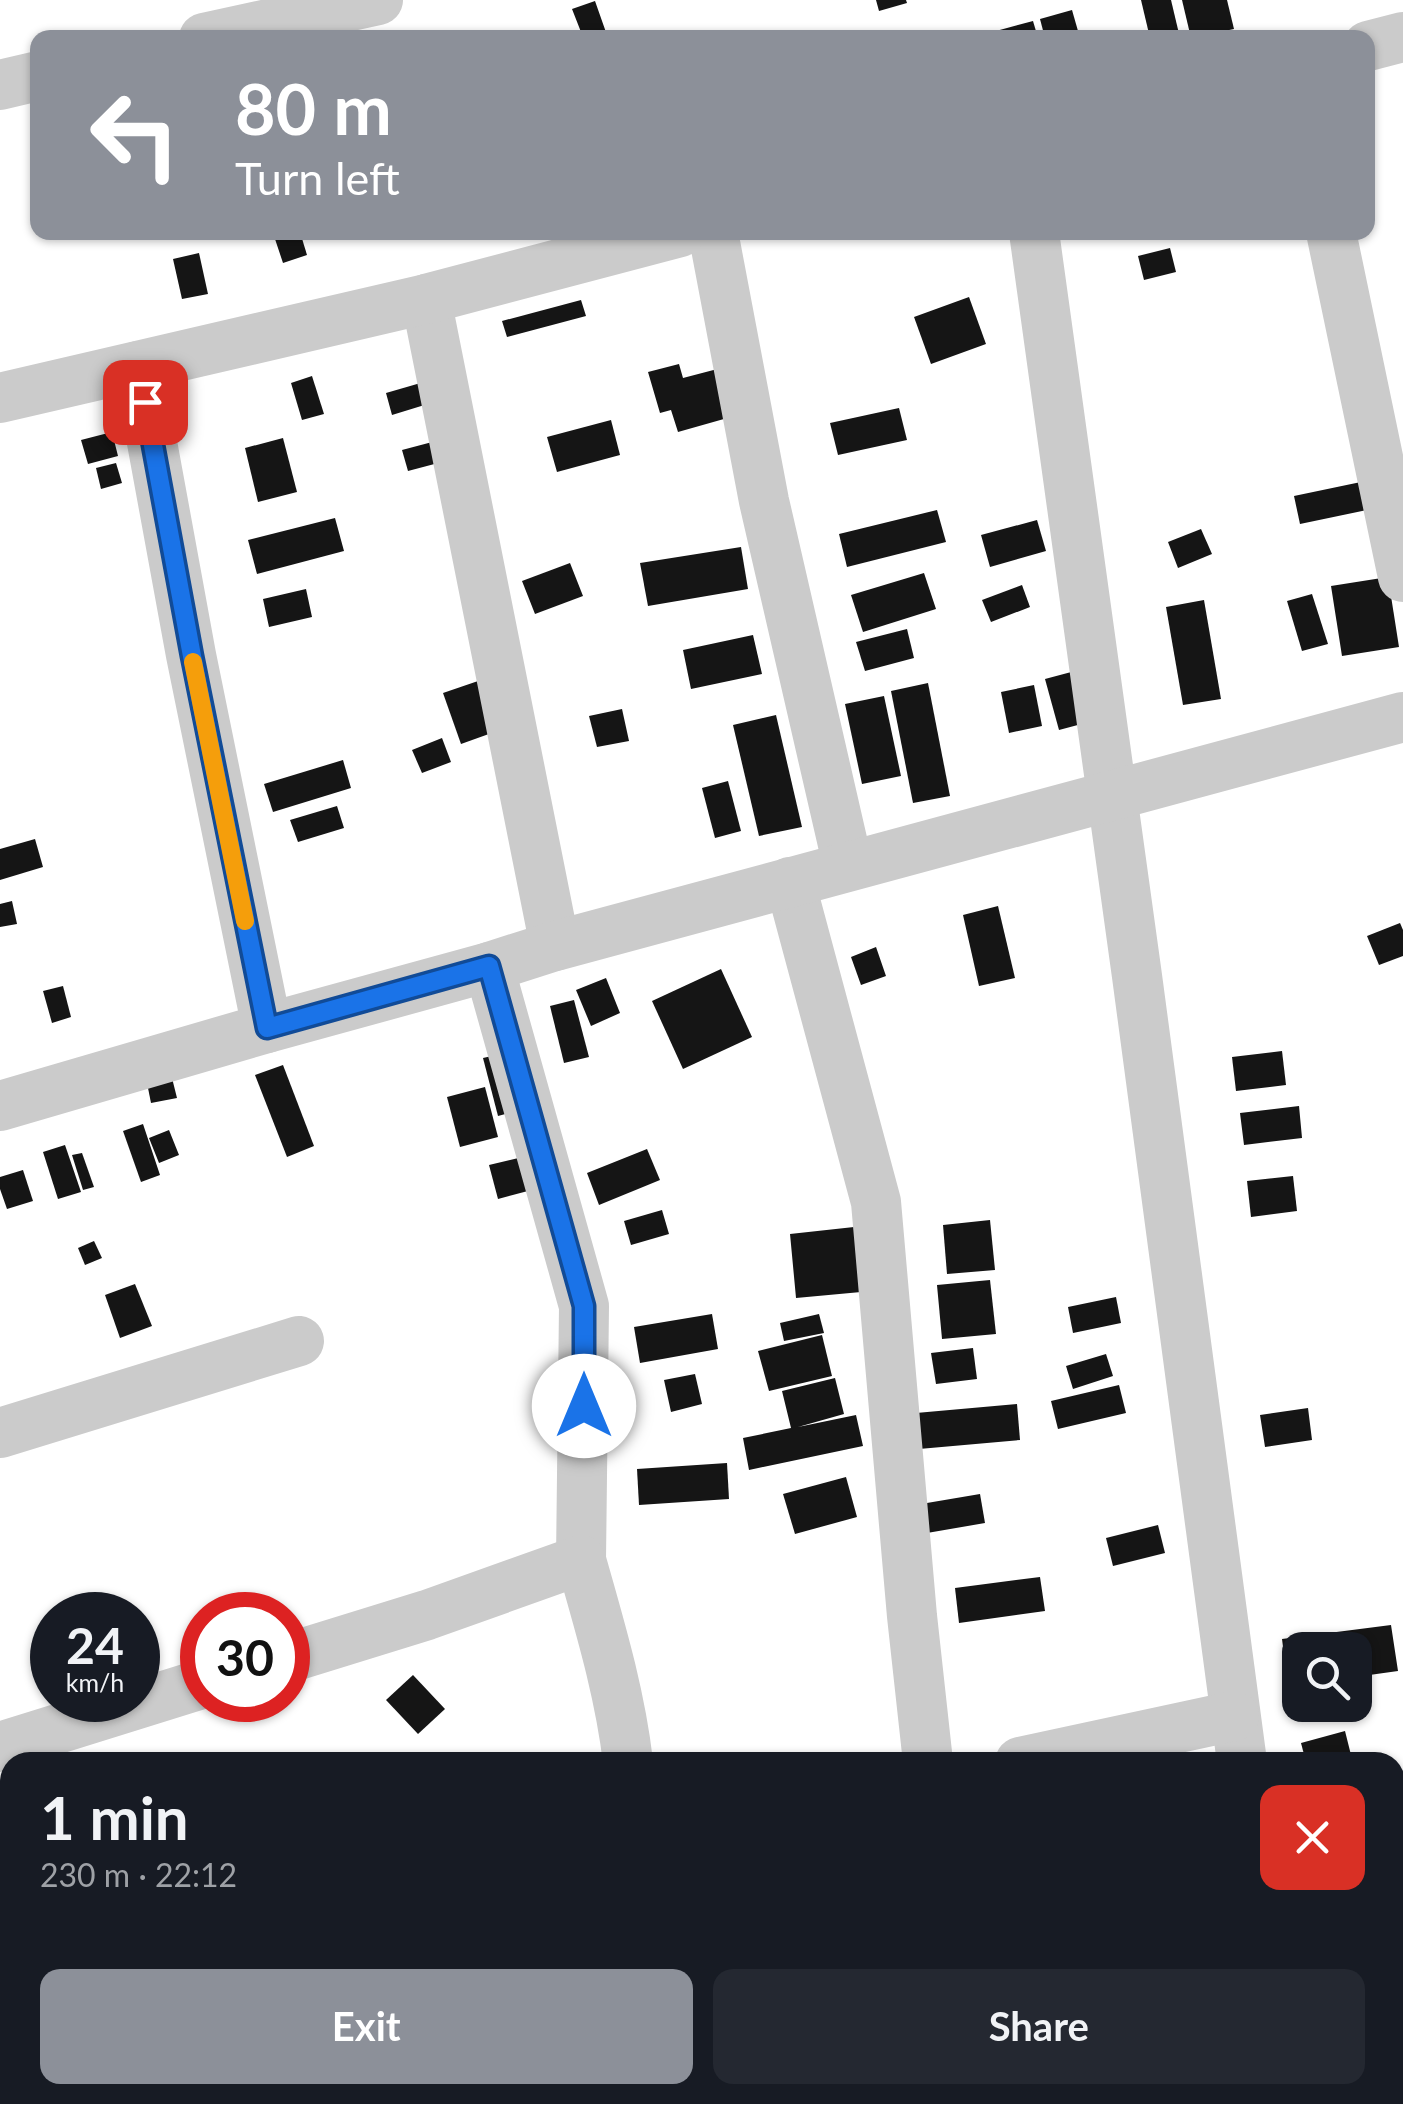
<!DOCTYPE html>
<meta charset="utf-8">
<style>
body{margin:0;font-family:Lato,sans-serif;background:#242831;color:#f1f3f6;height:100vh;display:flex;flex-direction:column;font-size:38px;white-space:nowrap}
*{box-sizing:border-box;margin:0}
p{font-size:32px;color:#9ea1a6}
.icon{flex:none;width:55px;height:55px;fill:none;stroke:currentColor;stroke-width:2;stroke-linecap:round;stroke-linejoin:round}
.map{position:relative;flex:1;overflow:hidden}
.panel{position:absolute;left:0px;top:1752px;width:1405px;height:352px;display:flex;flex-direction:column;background:#171b24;border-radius:30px 30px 0 0;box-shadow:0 2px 8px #0004}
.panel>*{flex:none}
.top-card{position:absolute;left:30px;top:30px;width:1345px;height:210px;border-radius:20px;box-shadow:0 2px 8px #0004;background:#8c9099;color:#fff;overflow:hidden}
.fabs{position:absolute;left:1282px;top:1632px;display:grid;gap:20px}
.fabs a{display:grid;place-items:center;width:90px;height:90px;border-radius:20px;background:#171b24;box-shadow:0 2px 8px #0004;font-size:50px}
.speed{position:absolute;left:30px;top:1592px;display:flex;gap:20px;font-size:50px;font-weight:700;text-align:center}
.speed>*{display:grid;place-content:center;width:130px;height:130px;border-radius:50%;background:#171b24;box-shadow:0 2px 8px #0004;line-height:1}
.speed small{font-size:25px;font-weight:400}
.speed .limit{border:15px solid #d22;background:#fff;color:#111}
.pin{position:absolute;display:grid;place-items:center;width:85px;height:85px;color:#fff;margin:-42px;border-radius:20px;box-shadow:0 5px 15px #0006}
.me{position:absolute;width:110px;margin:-55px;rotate:0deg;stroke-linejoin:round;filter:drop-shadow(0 0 8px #0008)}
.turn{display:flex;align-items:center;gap:35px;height:210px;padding:0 40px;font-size:45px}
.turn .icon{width:130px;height:130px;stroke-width:2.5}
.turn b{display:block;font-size:70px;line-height:85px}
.round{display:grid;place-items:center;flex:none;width:105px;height:105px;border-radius:20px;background:#242831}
.summary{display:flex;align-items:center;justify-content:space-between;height:170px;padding:0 40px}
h1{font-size:60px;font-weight:700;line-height:75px}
.primary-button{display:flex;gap:20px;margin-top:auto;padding:20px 40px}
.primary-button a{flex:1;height:115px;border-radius:20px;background:#8c9099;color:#fff;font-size:40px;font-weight:700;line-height:115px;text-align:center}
.primary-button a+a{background:#242831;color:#f1f3f6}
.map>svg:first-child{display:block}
</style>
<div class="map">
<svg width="1403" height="2104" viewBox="0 0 1403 2104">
<rect width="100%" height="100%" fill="#fff"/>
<g fill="#151515">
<polygon points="876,0 906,0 907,3 879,11"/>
<polygon points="1141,0 1171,0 1180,38 1150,38"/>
<polygon points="1182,0 1227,0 1234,29 1191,38"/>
<polygon points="595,1 608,38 566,38 581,32 572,9"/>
<polygon points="1072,10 1080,38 1045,38 1040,19"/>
<polygon points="1033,21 1038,38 998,38 996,31"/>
<polygon points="286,232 300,232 307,255 283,263 274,236"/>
<polygon points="1170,248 1176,272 1144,280 1138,256"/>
<polygon points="199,253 208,294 182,299 173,259"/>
<polygon points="969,297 986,344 931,364 914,317"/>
<polygon points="581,300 586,316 507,337 502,321"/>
<polygon points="679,364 683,378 725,367 738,415 678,432 671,410 660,413 648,372"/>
<polygon points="312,376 324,414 302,420 291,383"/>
<polygon points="424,382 431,403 392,415 386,393"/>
<polygon points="899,408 907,440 838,455 830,423"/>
<polygon points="611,420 620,455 557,472 547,437"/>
<polygon points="112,432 118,456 88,464 81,440"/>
<polygon points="283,438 297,492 258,502 245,448"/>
<polygon points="436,441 442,462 408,471 402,450"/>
<polygon points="116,463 122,483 101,489 96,468"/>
<polygon points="1380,478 1386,506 1300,524 1294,496"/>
<polygon points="937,510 946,542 847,567 839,534"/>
<polygon points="335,518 344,551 257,574 248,540"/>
<polygon points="1037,520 1046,551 990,567 981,535"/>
<polygon points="1201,529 1212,554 1178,568 1168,542"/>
<polygon points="741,547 748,589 648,606 640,563"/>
<polygon points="570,563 583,596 535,614 522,581"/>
<polygon points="924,573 936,609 863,632 851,595"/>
<polygon points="1388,577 1399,647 1342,656 1331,586"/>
<polygon points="1022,585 1030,607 991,622 982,600"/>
<polygon points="306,589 312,617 269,627 263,599"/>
<polygon points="1312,594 1328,644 1302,651 1287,601"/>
<polygon points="1204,600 1221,699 1183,705 1166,607"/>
<polygon points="907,629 914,658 865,671 856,642"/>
<polygon points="753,635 762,674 691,689 683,650"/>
<polygon points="1075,671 1089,722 1059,730 1045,679"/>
<polygon points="481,680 500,730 461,744 443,693"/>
<polygon points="928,683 950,796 913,803 891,691"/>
<polygon points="1034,685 1042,726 1009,733 1001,692"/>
<polygon points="884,696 901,776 862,784 845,704"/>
<polygon points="622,709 629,741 597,747 589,716"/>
<polygon points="776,715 802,827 759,836 733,725"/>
<polygon points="442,738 451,762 422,773 412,750"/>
<polygon points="343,760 351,788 273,812 264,784"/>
<polygon points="728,781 741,831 715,838 702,788"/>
<polygon points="337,806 344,828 298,842 290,820"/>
<polygon points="35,839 43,867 0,880 0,849"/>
<polygon points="12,901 17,924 0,927 0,904"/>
<polygon points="998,906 1015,978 979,986 963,915"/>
<polygon points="1400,923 1403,930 1403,956 1379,965 1367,936"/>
<polygon points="876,947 886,976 861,985 851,957"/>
<polygon points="721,969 752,1037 683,1069 652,1001"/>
<polygon points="606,978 620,1013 591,1026 576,990"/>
<polygon points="63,986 71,1017 52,1023 43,991"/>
<polygon points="574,1000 589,1057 564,1063 550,1006"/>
<polygon points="1282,1051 1286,1085 1236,1091 1232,1057"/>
<polygon points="505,1053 521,1110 498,1116 483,1058"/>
<polygon points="283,1065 314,1146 287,1157 255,1075"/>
<polygon points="172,1078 177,1098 151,1103 147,1083"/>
<polygon points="485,1087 498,1137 460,1147 447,1097"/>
<polygon points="1299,1106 1302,1138 1244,1145 1240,1113"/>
<polygon points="143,1124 160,1175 141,1182 123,1131"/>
<polygon points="169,1130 179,1155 159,1163 149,1138"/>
<polygon points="65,1145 81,1192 58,1199 43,1152"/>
<polygon points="647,1149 660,1180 599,1205 587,1173"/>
<polygon points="82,1153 94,1187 83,1190 72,1155"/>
<polygon points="535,1154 543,1187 498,1199 489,1165"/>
<polygon points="23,1170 33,1201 7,1209 0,1189 0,1177"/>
<polygon points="1293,1176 1297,1211 1251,1217 1247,1181"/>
<polygon points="662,1210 669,1234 631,1245 624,1221"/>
<polygon points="990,1220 995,1270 947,1274 943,1225"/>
<polygon points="854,1227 861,1292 796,1298 790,1234"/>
<polygon points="94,1241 102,1258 85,1265 78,1248"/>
<polygon points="990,1280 996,1334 942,1339 937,1285"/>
<polygon points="135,1284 152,1326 120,1338 105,1295"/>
<polygon points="1116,1297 1121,1323 1073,1333 1068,1307"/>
<polygon points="712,1314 718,1349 640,1363 634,1327"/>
<polygon points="819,1314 824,1333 784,1341 780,1323"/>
<polygon points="822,1335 832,1376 769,1391 758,1351"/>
<polygon points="973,1348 977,1379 936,1384 931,1353"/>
<polygon points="1106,1354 1113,1376 1073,1389 1066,1366"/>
<polygon points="695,1374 702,1404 671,1412 664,1380"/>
<polygon points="835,1378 844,1414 798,1427 856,1415 863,1446 749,1470 743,1438 791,1428 782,1391"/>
<polygon points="1119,1385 1126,1413 1058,1429 1051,1401"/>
<polygon points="1017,1404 1020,1440 919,1449 916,1413"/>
<polygon points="1308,1408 1312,1440 1265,1447 1260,1415"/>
<polygon points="727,1463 729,1499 639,1505 637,1469"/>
<polygon points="846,1477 857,1517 795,1534 783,1494"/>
<polygon points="980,1494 985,1523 927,1533 921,1504"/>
<polygon points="1158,1525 1165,1553 1113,1566 1106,1538"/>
<polygon points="1040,1577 1045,1611 959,1623 955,1588"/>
<polygon points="126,1607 129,1615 101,1615 101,1614"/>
<polygon points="1391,1625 1398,1671 1355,1677 1355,1650 1300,1650 1300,1684 1288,1685 1282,1639"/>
<polygon points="413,1675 445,1709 418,1734 386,1700"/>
<polygon points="1345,1731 1351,1755 1322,1762 1306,1762 1301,1743"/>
</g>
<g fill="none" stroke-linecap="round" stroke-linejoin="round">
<g stroke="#cbcbcb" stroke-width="50">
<polyline points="204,38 378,0"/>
<polyline points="1368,46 1403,37"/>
<polyline points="0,85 38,76"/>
<polyline points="713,232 764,501 848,866"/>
<polyline points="1034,232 1137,976 1242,1762"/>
<polyline points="1331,232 1403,577"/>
<polyline points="426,299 555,946"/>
<polyline points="138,366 191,655 267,1028"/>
<polyline points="0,398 426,299 680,232"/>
<polyline points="790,882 876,1202 912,1616 928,1762"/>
<polyline points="489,967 584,1306 581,1560"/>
<polyline points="0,1106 267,1028 489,967 555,946 1403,717"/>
<polyline points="0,1433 299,1341"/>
<path d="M288 1658 427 1615 581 1560C600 1627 620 1693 628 1762"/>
<polyline points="0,1747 202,1684"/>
<polyline points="1020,1762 1234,1716"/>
<polyline points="0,2055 10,2052"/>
<polyline points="644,2095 647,2104"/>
<polyline points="936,2095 939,2104"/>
<polyline points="1298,2095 1299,2104"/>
</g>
</g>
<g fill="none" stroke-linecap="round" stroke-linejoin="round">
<defs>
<polyline id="route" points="145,402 192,656 267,1028 489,966 584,1306 584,1406"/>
</defs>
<use href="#route" stroke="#114b97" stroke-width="25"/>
<use href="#route" stroke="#1a73e8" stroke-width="18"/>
<polyline stroke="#f59e0b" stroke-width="18" points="193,662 245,921"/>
</g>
</svg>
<div class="fabs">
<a><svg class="icon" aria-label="search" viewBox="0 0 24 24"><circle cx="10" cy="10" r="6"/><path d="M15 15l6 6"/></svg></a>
</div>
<div class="speed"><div>24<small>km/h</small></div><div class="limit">30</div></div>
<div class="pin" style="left:145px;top:402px;background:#d93025"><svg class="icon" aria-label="arrive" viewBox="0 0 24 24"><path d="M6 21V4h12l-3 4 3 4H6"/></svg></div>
<svg class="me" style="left:584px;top:1406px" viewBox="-20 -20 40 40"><circle r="19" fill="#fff"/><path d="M0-13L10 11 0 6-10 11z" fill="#1a73e8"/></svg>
<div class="top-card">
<div class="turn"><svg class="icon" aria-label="left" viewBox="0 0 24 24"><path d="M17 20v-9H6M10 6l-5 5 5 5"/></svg><div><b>80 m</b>Turn left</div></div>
</div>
<section class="panel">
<div class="summary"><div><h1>1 min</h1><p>230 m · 22:12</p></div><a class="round" style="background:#d93025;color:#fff"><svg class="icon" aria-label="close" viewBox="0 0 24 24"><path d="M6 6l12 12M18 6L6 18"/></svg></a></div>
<div class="primary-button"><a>Exit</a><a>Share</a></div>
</section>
</div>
